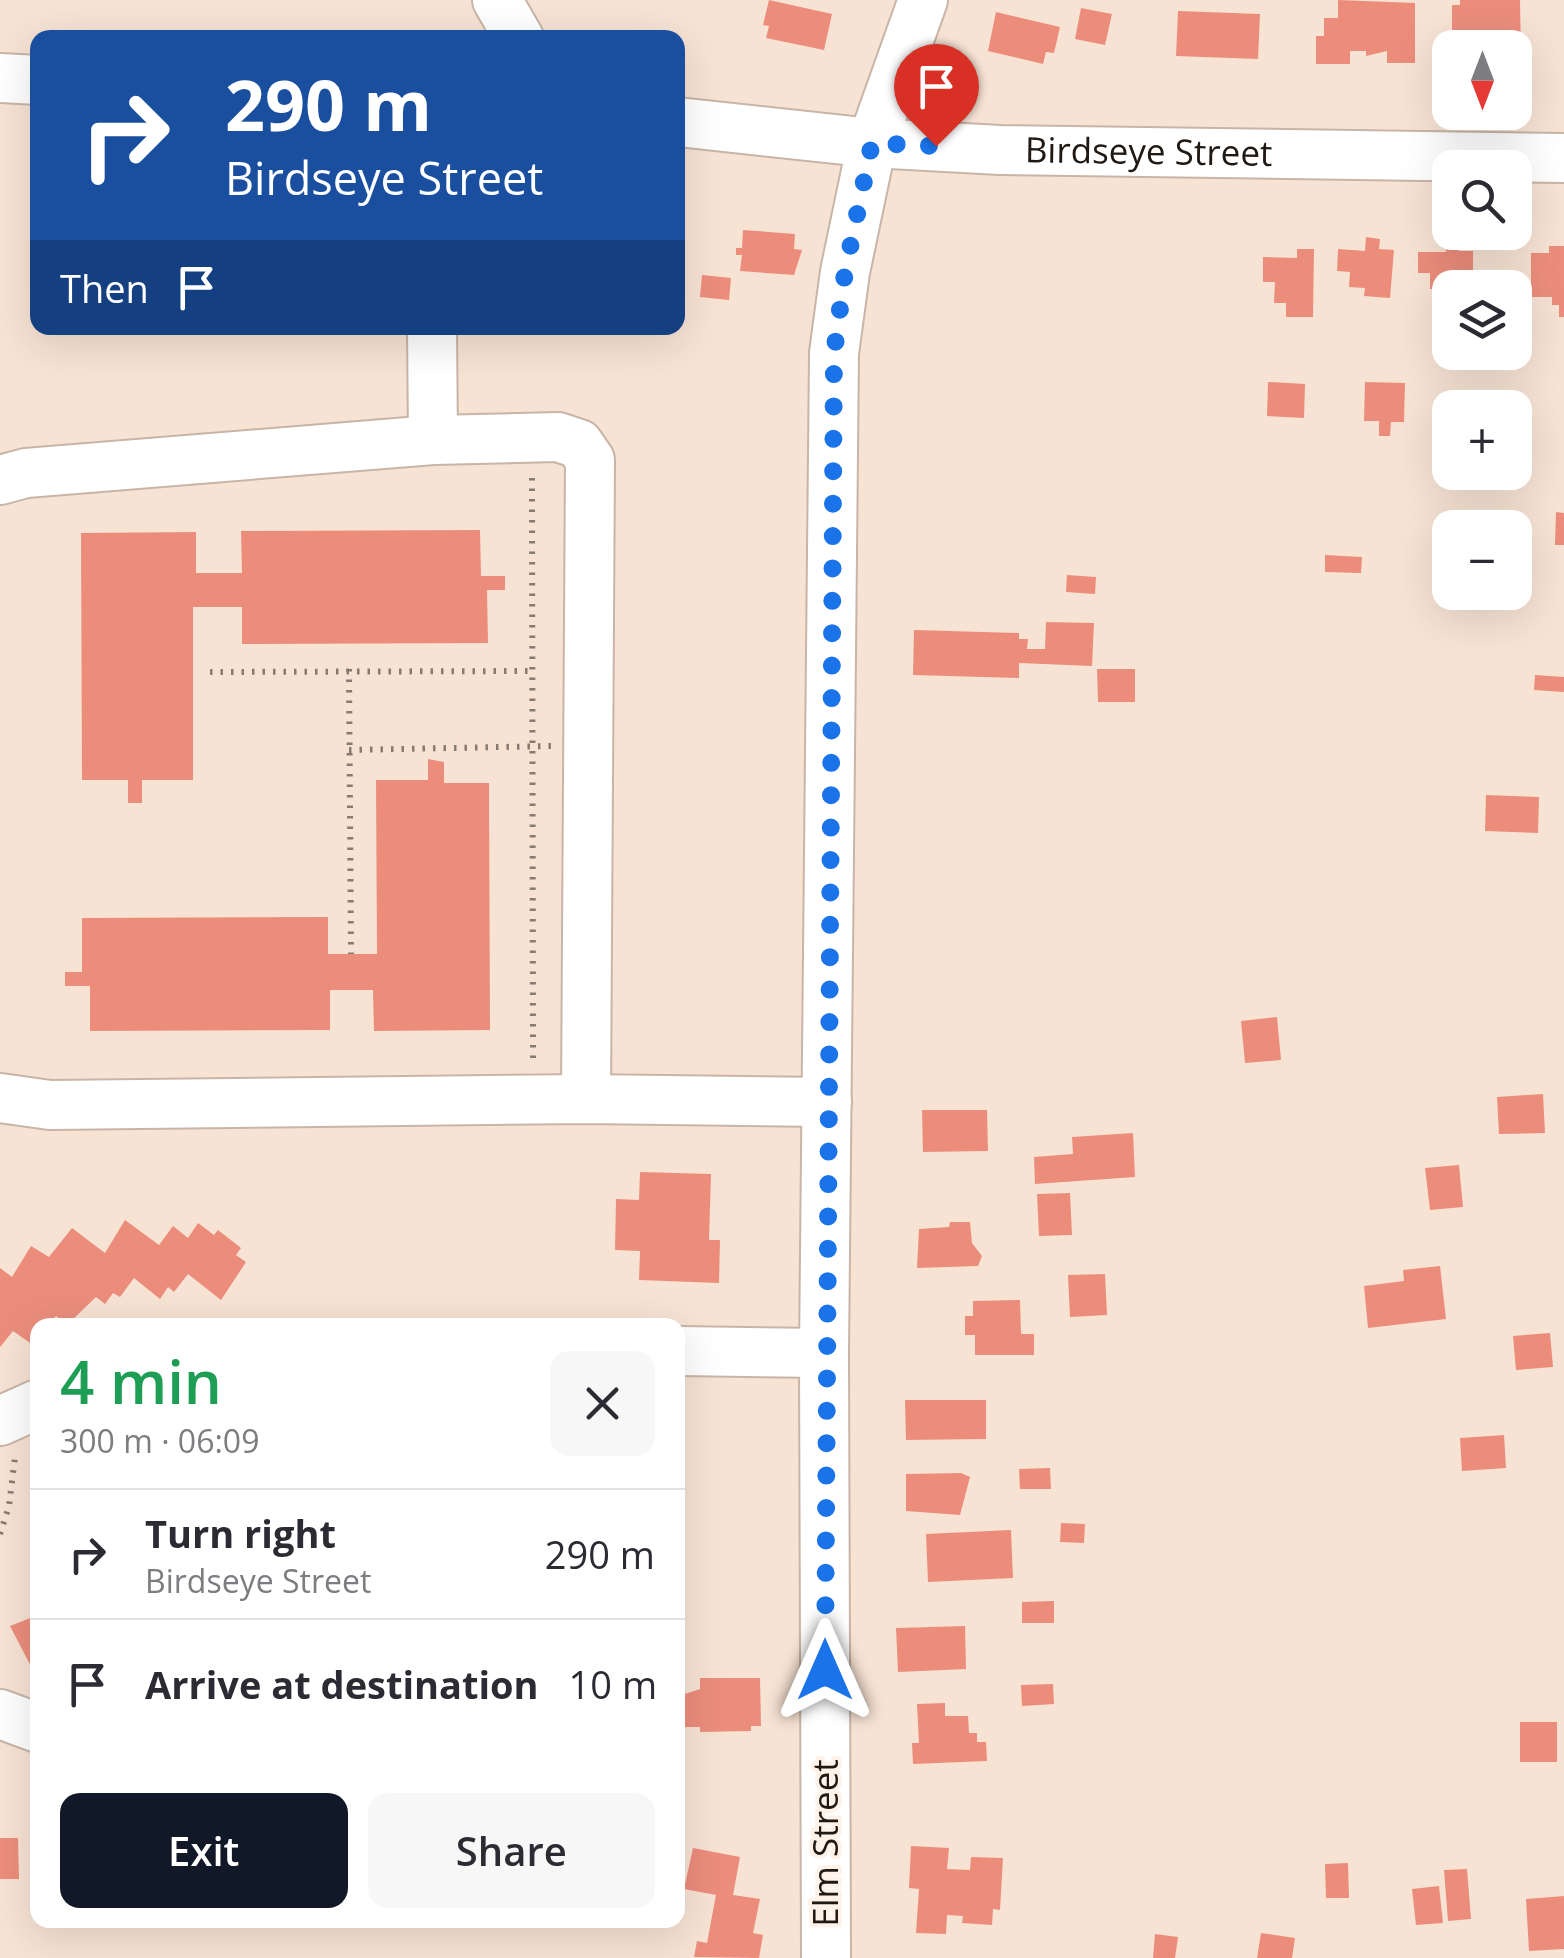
<!DOCTYPE html>
<meta charset="utf-8">
<style>
body{margin:0;font-family:"Open Sans",sans-serif;background:#f7f7f7;color:#2b2b33;height:100vh;display:flex;flex-direction:column;font-size:38px;white-space:nowrap}
*{box-sizing:border-box;margin:0}
p{font-size:32px;color:#7c7c81}
.icon{flex:none;width:55px;height:55px;fill:none;stroke:currentColor;stroke-width:2;stroke-linecap:round;stroke-linejoin:round}
.map{position:relative;flex:1;overflow:hidden}
.panel{position:absolute;left:30px;top:1318px;width:655px;height:610px;display:flex;flex-direction:column;background:#fff;border-radius:20px;box-shadow:0 10px 40px #0002}
.panel>*{flex:none}
.top-card{position:absolute;left:30px;top:30px;width:655px;height:305px;border-radius:20px;box-shadow:0 10px 40px #0002;background:#1a4fa0;color:#fff;overflow:hidden}
.needle{width:65px;rotate:180deg}
.tools{position:absolute;left:1432px;top:30px;display:grid;gap:20px}
.tools a{display:grid;place-items:center;width:100px;height:100px;border-radius:20px;background:#fff;box-shadow:0 10px 40px #0002;font-size:50px}
.pin{position:absolute;display:grid;place-items:center;width:85px;height:85px;color:#fff;margin:-102px -42px;border-radius:50% 50% 50% 0;rotate:-45deg;box-shadow:0 0 10px #0007}
.pin .icon{rotate:45deg}
.me{position:absolute;width:110px;margin:-55px;rotate:0deg;stroke-linejoin:round;filter:drop-shadow(0 0 8px #0008)}
.turn{display:flex;align-items:center;gap:35px;height:210px;padding:0 30px;font-size:45px}
.turn .icon{width:130px;height:130px;stroke-width:2.5}
.turn b{display:block;font-size:70px;line-height:85px}
.then{display:flex;align-items:center;height:95px;padding:0 30px;background:#0003;gap:20px;font-size:38px}
.round{display:grid;place-items:center;flex:none;width:105px;height:105px;border-radius:20px;background:#f7f7f7}
.head{display:flex;align-items:center;justify-content:space-between;height:170px;padding:0 30px}
h1{font-size:60px;font-weight:600;line-height:75px;color:#1e9e55}
.primary-button{display:flex;gap:20px;margin-top:auto;padding:20px 30px}
.primary-button a{flex:1;height:115px;border-radius:20px;background:#111827;color:#fff;font-size:40px;font-weight:600;line-height:115px;text-align:center}
.primary-button a+a{background:#f7f7f7;color:#2b2b33}
ul{padding:0;list-style:none}
li{display:flex;align-items:center;gap:30px;height:130px;padding:0 30px;border-top:2px solid #e1e1e2}
li div{flex:1}
li b{display:block;font-size:38px}
li em{font-style:normal}
.map>svg:first-child{display:block}
</style>
<div class="map">
<svg width="1564" height="1958" viewBox="0 0 1564 1958">
<rect width="100%" height="100%" fill="#f7e3d4"/>
<g fill="#ec8d7c">
<polygon points="769,0 832,14 824,50 766,38 769,26 763,25"/>
<polygon points="1338,0 1415,3 1415,63 1387,63 1387,51 1366,56 1366,51 1350,51 1350,64 1316,64 1316,36 1324,36 1324,18 1338,18"/>
<polygon points="1460,0 1520,0 1521,61 1515,61 1515,48 1452,48 1452,5 1460,5"/>
<polygon points="1081,8 1112,14 1105,45 1075,39"/>
<polygon points="1178,11 1260,14 1258,59 1176,56"/>
<polygon points="996,12 1060,27 1054,53 1046,52 1043,64 988,51"/>
<polygon points="743,230 795,234 794,249 802,250 794,275 740,271 742,255 736,255 736,248 742,248"/>
<polygon points="1366,237 1380,239 1379,249 1394,250 1390,298 1364,296 1365,288 1349,287 1350,272 1337,271 1338,249 1365,251"/>
<polygon points="1446,240 1459,240 1459,251 1473,251 1473,288 1450,288 1450,299 1445,299 1445,289 1430,289 1430,273 1418,273 1418,252 1446,252"/>
<polygon points="1549,246 1564,246 1564,317 1559,317 1559,305 1552,305 1552,297 1531,297 1531,253 1549,253"/>
<polygon points="1297,249 1314,249 1313,317 1286,317 1286,303 1274,303 1275,282 1263,282 1263,257 1297,258"/>
<polygon points="702,275 731,278 729,300 700,297"/>
<polygon points="1515,299 1530,300 1528,333 1515,333"/>
<polygon points="1268,382 1305,384 1304,418 1267,416"/>
<polygon points="1365,382 1405,383 1404,422 1391,422 1390,436 1379,436 1379,421 1364,421"/>
<polygon points="1556,512 1564,513 1564,545 1555,545"/>
<polygon points="480,530 481,576 505,576 505,590 487,590 488,643 242,644 242,607 193,607 193,780 142,780 142,803 128,803 128,780 82,780 81,533 196,532 196,573 242,573 241,531"/>
<polygon points="1325,555 1362,557 1361,573 1325,572"/>
<polygon points="1067,575 1096,577 1095,594 1066,592"/>
<polygon points="1046,622 1094,623 1092,666 1019,663 1019,678 913,675 914,630 1019,633 1019,639 1028,639 1027,649 1045,649"/>
<polygon points="1097,669 1135,669 1135,702 1098,702"/>
<polygon points="1535,675 1564,677 1564,692 1534,690"/>
<polygon points="428,759 444,762 444,783 489,783 490,1030 374,1031 373,990 330,990 330,1030 90,1031 90,986 65,986 65,972 82,972 82,918 328,917 328,954 377,954 376,780 428,780"/>
<polygon points="1486,795 1539,797 1538,833 1485,831"/>
<polygon points="1277,1017 1281,1060 1245,1063 1241,1021"/>
<polygon points="1543,1094 1545,1133 1499,1134 1497,1097"/>
<polygon points="922,1110 987,1110 988,1151 923,1152"/>
<polygon points="1133,1133 1135,1177 1035,1184 1034,1157 1073,1154 1072,1137"/>
<polygon points="1459,1165 1463,1207 1430,1210 1425,1168"/>
<polygon points="640,1172 711,1174 709,1240 720,1240 719,1283 639,1280 640,1251 615,1250 616,1199 639,1200"/>
<polygon points="1070,1193 1072,1235 1039,1236 1037,1194"/>
<polygon points="125,1220 159,1245 173,1226 188,1238 198,1223 214,1235 218,1230 241,1248 236,1255 246,1262 221,1300 188,1274 174,1292 168,1287 160,1299 134,1278 120,1297 113,1293 105,1304 96,1297 67,1325 56,1316 48,1325 38,1325 33,1345 13,1331 0,1347 0,1268 12,1277 31,1246 49,1257 72,1228 105,1253"/>
<polygon points="950,1222 970,1222 972,1243 982,1256 978,1266 917,1268 919,1229 949,1227"/>
<polygon points="1440,1266 1446,1319 1368,1328 1364,1286 1404,1281 1403,1270"/>
<polygon points="1105,1274 1107,1315 1070,1317 1068,1275"/>
<polygon points="1020,1300 1021,1334 1034,1334 1034,1355 975,1355 975,1335 965,1335 965,1316 973,1316 973,1301"/>
<polygon points="1550,1333 1553,1367 1516,1370 1513,1336"/>
<polygon points="905,1400 986,1400 986,1439 906,1440"/>
<polygon points="1504,1435 1506,1468 1462,1471 1460,1438"/>
<polygon points="1050,1468 1051,1489 1020,1489 1019,1469"/>
<polygon points="961,1473 970,1477 960,1515 906,1511 906,1474"/>
<polygon points="1061,1523 1085,1524 1084,1543 1060,1542"/>
<polygon points="1011,1530 1013,1578 928,1582 926,1534"/>
<polygon points="1054,1601 1054,1623 1022,1623 1022,1602"/>
<polygon points="38,1615 38,1678 37,1678 10,1626"/>
<polygon points="965,1626 966,1669 898,1672 896,1628"/>
<polygon points="700,1678 760,1678 761,1726 751,1726 751,1731 700,1732 700,1727 679,1727 679,1696 700,1689"/>
<polygon points="1053,1684 1054,1704 1022,1706 1021,1685"/>
<polygon points="945,1703 945,1716 968,1716 969,1733 977,1733 977,1742 986,1742 987,1761 913,1764 912,1743 919,1743 917,1704"/>
<rect x="1520" y="1722" width="37" height="40"/>
<polygon points="0,1838 18,1838 19,1879 0,1879"/>
<polygon points="911,1846 949,1848 947,1869 970,1870 971,1857 1003,1858 1000,1910 993,1909 992,1925 962,1923 963,1916 947,1915 946,1934 916,1933 919,1889 909,1888"/>
<polygon points="693,1848 740,1857 733,1895 760,1899 753,1933 763,1935 759,1958 694,1957 697,1941 707,1943 716,1895 684,1889"/>
<polygon points="1348,1863 1349,1898 1326,1898 1325,1864"/>
<polygon points="1467,1869 1471,1919 1448,1921 1444,1870"/>
<polygon points="1439,1886 1443,1923 1416,1925 1412,1889"/>
<polygon points="1564,1896 1564,1949 1529,1951 1526,1899"/>
<polygon points="1261,1933 1295,1938 1292,1958 1257,1958"/>
<polygon points="1155,1934 1178,1937 1175,1958 1153,1958"/>
</g>
<g fill="none" stroke-linecap="round" stroke-linejoin="round">
<defs>
<g id="minor">
<polyline points="497,0 519,38"/>
<polyline points="0,78 38,80"/>
<path id="s1" d="M678 122 872 143 1000 150 1564 158"/>
<polyline points="432,328 433,440"/>
<polyline points="0,480 26,473 433,440 558,437 579,444 590,460 586,1099"/>
<polyline points="0,1098 50,1105 586,1099 827,1102"/>
<polyline points="678,1351 824,1353"/>
<polyline points="0,1421 38,1404"/>
<polyline points="0,1714 38,1728"/>
<polyline points="826,1958 824,1353 834,353 845,272 872,143 923,0"/>
</g>
</defs>
<use href="#minor" stroke="#c8b5a7" stroke-width="52"/>
<g stroke="#877a70" stroke-width="6" stroke-dasharray="2.5 8" stroke-linecap="butt">
<polyline points="532,478 533,1060"/>
<polyline points="349,669 351,954"/>
<polyline points="210,672 533,671"/>
<polyline points="349,750 552,746"/>
<polyline points="0,1534 9,1506 15,1457"/>
</g>
<use href="#minor" stroke="#fff" stroke-width="48"/>
</g>
<g fill="none" stroke-linecap="round" stroke-linejoin="round">
<polyline stroke="#1a73e8" stroke-width="18" stroke-dasharray="0 32.4" points="825,1670 834,353 845,272 872,143 936,146"/>
</g>
<g text-anchor="middle" stroke-width="8" stroke-linejoin="round" paint-order="stroke">
<g font-size="35" fill="#201913" stroke="#fff2e9">
<text dy="12" stroke="none"><textPath href="#s1" startOffset="472">Birdseye Street</textPath></text>
<text transform="translate(826 1843) rotate(-90)" y="12">Elm Street</text>
</g>
</g>
</svg>
<div class="tools">
<a><svg class="needle" viewBox="-14 -14 28 28"><path d="M0-13l5 13h-10z" fill="#e53935"/><path d="M0 13l5-13h-10z" fill="#7c7c81"/></svg></a>
<a><svg class="icon" aria-label="search" viewBox="0 0 24 24"><circle cx="10" cy="10" r="6"/><path d="M15 15l6 6"/></svg></a>
<a><svg class="icon" aria-label="layers" viewBox="0 0 24 24"><path d="M12 4l9 5-9 5-9-5zM3 14l9 5 9-5"/></svg></a>
<a>+</a>
<a>−</a>
</div>
<div class="pin" style="left:936px;top:146px;background:#d93025"><svg class="icon" aria-label="arrive" viewBox="0 0 24 24"><path d="M6 21V4h12l-3 4 3 4H6"/></svg></div>
<svg class="me" style="left:825px;top:1670px" viewBox="-20 -20 40 40"><path d="M0-17L14 15 0 8-14 15z" fill="#1a73e8" stroke="#fff" stroke-width="4"/></svg>
<div class="top-card">
<div class="turn"><svg class="icon" aria-label="right" viewBox="0 0 24 24"><path d="M7 20v-9h11M14 6l5 5-5 5"/></svg><div><b>290 m</b>Birdseye Street</div></div>
<div class="then">Then<svg class="icon" aria-label="arrive" viewBox="0 0 24 24"><path d="M6 21V4h12l-3 4 3 4H6"/></svg></div>
</div>
<section class="panel">
<div class="head"><div><h1>4 min</h1><p>300 m · 06:09</p></div><a class="round"><svg class="icon" aria-label="close" viewBox="0 0 24 24"><path d="M6 6l12 12M18 6L6 18"/></svg></a></div>
<ul>
<li><svg class="icon" aria-label="right" viewBox="0 0 24 24"><path d="M7 20v-9h11M14 6l5 5-5 5"/></svg><div><b>Turn right</b><p>Birdseye Street</p></div><em>290 m</em></li>
<li><svg class="icon" aria-label="arrive" viewBox="0 0 24 24"><path d="M6 21V4h12l-3 4 3 4H6"/></svg><div><b>Arrive at destination</b></div><em>10 m</em></li>
</ul>
<div class="primary-button"><a>Exit</a><a>Share</a></div>
</section>
</div>
